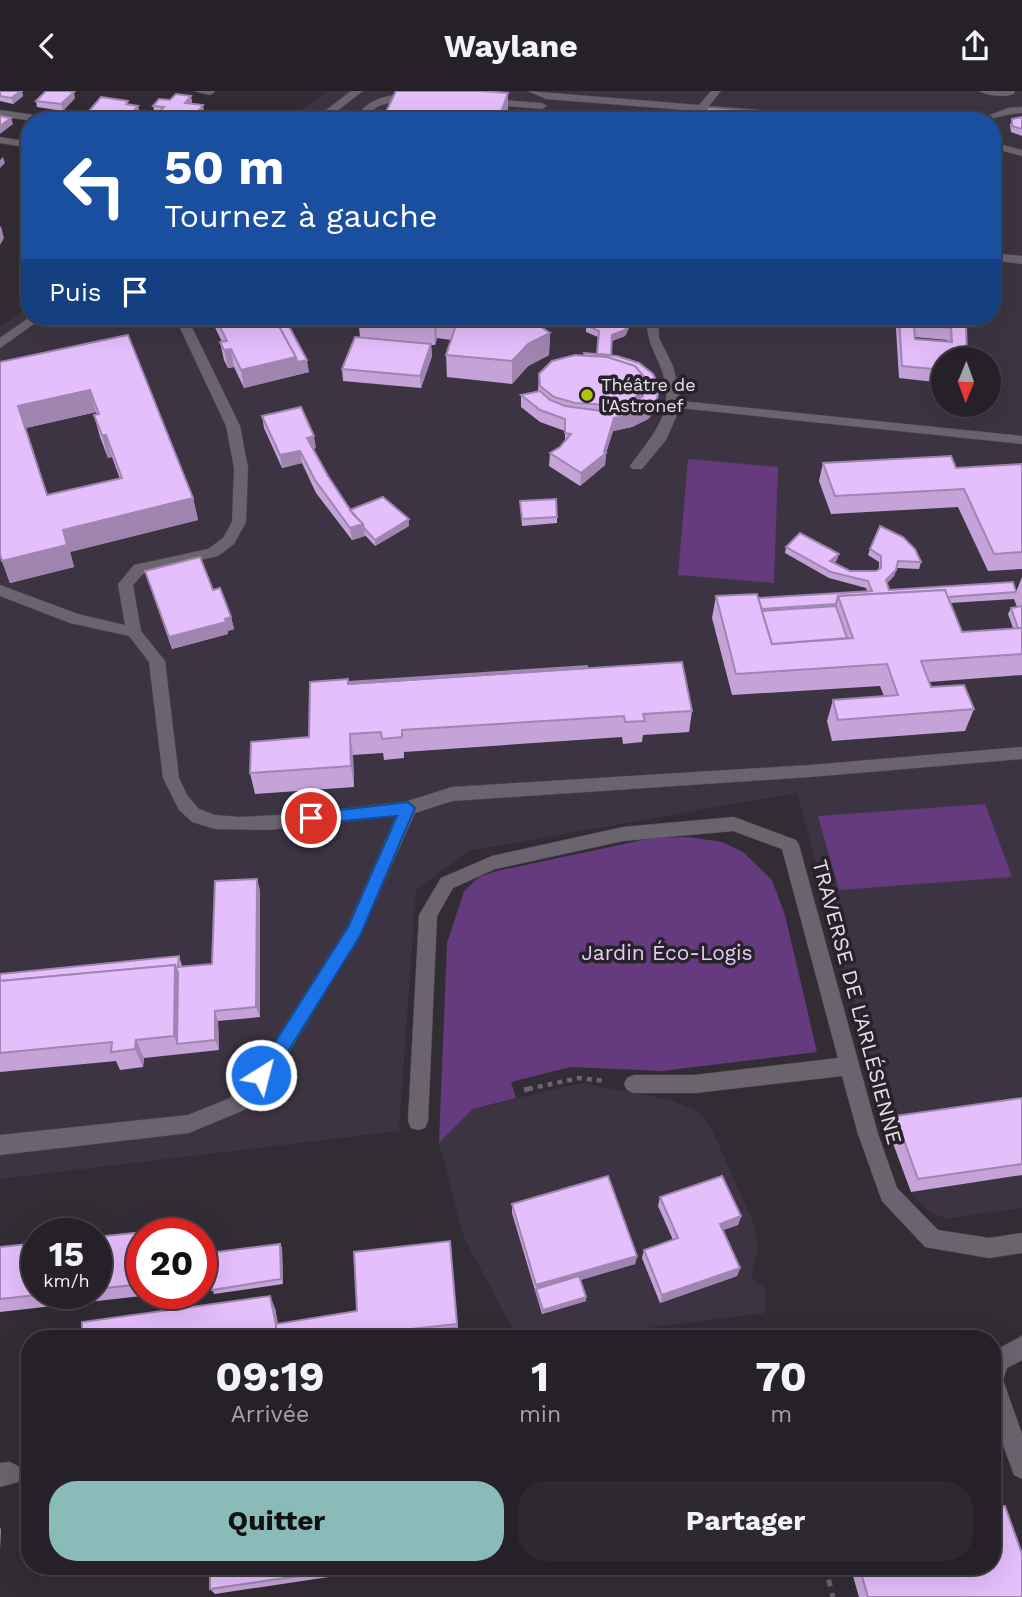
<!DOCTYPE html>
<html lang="fr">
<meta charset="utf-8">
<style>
body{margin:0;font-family:"Work Sans",sans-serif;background:#2e2930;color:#f1f3f6;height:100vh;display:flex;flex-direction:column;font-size:26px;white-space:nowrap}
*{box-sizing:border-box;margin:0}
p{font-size:23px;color:#a4a3a8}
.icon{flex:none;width:38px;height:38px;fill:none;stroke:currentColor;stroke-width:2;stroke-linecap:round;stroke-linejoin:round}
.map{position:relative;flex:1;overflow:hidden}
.sheet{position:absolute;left:21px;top:1239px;width:980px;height:245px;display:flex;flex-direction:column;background:#262128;border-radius:28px;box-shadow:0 7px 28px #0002,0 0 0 2px #423e45}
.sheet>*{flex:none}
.banner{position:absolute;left:21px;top:21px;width:980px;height:214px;border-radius:28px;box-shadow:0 7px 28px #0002,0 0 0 2px #423e45;background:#1a4fa0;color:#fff;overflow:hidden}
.needle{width:46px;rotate:181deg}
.buttons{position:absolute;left:931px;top:256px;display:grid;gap:14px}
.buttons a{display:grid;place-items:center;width:70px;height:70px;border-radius:50%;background:#262128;box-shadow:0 7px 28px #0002,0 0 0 2px #423e45;font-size:35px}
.speed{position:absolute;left:21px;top:1127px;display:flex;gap:14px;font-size:35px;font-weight:700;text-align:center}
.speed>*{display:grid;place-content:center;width:91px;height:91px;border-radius:50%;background:#262128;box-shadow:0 7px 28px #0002,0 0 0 2px #423e45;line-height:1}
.speed small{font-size:18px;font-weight:400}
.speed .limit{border:10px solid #d22;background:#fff;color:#111}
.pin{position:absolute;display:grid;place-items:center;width:60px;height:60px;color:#fff;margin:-30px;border:4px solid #fff;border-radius:50%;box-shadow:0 2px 7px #0007}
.me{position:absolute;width:77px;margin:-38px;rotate:36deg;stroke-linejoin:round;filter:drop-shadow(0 0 5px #0008)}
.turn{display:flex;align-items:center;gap:24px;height:147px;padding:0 28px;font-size:32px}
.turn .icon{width:91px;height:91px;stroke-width:2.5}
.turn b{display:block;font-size:49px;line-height:60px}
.then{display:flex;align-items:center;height:66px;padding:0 28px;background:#0003;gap:14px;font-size:26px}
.eta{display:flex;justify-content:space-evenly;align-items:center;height:119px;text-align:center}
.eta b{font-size:42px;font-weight:700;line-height:49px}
.button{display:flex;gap:14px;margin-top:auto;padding:14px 28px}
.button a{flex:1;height:80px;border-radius:28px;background:#8bbbb9;color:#111;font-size:28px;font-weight:700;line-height:80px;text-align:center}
.button a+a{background:#2e2930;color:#f1f3f6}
header{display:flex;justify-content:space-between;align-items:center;height:91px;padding:0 28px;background:#262128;font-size:32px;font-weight:700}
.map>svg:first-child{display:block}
</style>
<header><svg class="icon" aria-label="back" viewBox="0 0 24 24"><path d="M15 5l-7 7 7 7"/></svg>Waylane<svg class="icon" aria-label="share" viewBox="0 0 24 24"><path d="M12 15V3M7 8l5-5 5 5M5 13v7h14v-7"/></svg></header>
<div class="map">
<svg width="1022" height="1506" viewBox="0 0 1022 1506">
<rect width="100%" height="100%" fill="#322c35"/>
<g fill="#3c3442" fill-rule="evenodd">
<path d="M328 0H1022V1117L946 1128 928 1120 911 1101 888 1039 797 702 468 760 416 799 399 1040 0 1088V237L30 214V226H992V30H285ZM943 268H989V313H943Z"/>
<polygon points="581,992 671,1009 699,1021 712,1039 754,1133 758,1159 751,1186 766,1198 765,1222 560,1248 518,1248 464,1147 439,1052 473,1018"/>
</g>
<g fill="#663a7e">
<polygon points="688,368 778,376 774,492 678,484"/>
<polygon points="985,713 1012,786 839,799 818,725"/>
<polygon points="688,746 722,751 743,761 772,789 785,824 817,961 662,980 570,976 511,991 516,1007 473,1018 439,1052 447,852 464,800 479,786 497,780 652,747"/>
</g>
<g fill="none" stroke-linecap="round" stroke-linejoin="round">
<defs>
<g id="minor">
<polygon points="194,0 214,0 215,1 210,4"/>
<polygon points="351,0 363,0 324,30 312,30"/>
<polygon points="528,0 699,14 711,0 721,0 709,15 773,20 778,23 773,26 546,8"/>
<path d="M979 0H1014L1015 2C1007 7 987 5 979 0Z"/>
<path d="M400 3H416L421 6C402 18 380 2 364 30H354C364 11 379 6 400 3Z"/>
<polygon points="486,8 542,12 547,15 542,18 482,13 482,9"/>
<path d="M1022 16V22C1005 22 991 30 974 30L1008 17Z"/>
<polygon points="0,19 55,27 60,30 32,30 0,25"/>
<polygon points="0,46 30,51 30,57 0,52"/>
<polygon points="992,51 1022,59 1022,65 992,57"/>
<polygon points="992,121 998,124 1001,163 1022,165 1022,173 992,169"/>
<polygon points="30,226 44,226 0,257 0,247"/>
<polygon points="175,226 187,226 240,335 248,377 246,431 234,453 218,465 144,482 133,494 141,540 165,570 179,687 187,704 199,718 215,724 239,726 299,723 408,710 452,696 810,674 1022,656 1022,668 810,686 452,710 415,722 360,845 280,976 244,1019 189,1042 0,1064 0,1044 188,1024 230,1007 266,964 347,836 396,725 268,739 215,738 192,731 179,719 163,687 149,571 129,545 70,532 0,505 0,494 78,523 125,534 118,493 134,474 208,458 223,447 232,431 234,377 226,335"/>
<path d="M646 226H658L659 247 673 275 681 310 1022 345V353L680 317 666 349 642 378H632L630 375C655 340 679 319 659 272 651 254 647 247 646 226Z"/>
<polygon points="734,726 796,749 799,754 878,1043 897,1097 938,1139 989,1147 1022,1142 1022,1162 989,1167 925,1156 882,1110 858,1043 842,985 695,1002 634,1002 627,999 624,993 627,987 634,984 695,984 838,967 782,758 733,740 623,750 495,778 453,797 437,825 428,1030 425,1037 418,1039 411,1037 408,1030 419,824 441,787 492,765 623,736"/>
<polygon points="1022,1245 1022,1269 1007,1277 1003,1289 1022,1343 1022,1388 1014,1384 992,1324 992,1261"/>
<polygon points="10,1371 18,1375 22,1383 18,1391 0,1396 0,1372"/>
</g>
</defs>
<use href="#minor" stroke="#4e4952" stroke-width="1"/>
<polyline stroke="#6b656d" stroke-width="4.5" stroke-dasharray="5 5" stroke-linecap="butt" points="528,998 579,987 605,990"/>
<g stroke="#6b656d" stroke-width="5" stroke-dasharray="7 7" stroke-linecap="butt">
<polyline points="524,999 536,996"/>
<polyline points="825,1475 833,1506"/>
</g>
<use href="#minor" fill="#6a646f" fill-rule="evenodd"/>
</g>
<g fill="#c5a3d9" fill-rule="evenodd">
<polygon points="0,0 22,1 23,5 13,13 0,10"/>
<polygon points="75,7 63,20 37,16 36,10"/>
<polygon points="128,10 128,13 140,21 132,30 118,30 90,26 89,20"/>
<polygon points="192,13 205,26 202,30 157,30 153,15"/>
<polygon points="385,23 508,23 506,30 386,30"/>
<polygon points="1022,26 1022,45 1011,41 1010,34 1012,28"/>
<polygon points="210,226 284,226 309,281 244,297 234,276 228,277 224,269 220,251 222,251"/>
<polygon points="358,226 533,226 532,230 550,242 549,264 528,275 512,293 447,286 446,264 451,249 437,247 435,254 431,254 432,265 421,297 343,290 342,278 360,246"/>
<polygon points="598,226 634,226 625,245 612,250 611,264 659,295 658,307 655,320 648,328 632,336 613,340 606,362 605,374 580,395 549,375 550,362 560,356 565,351 565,340 540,331 521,316 521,304 538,300 539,281 584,265 597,263 598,246 586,241 586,234"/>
<path d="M898 226H965L964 231 943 268V292L899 287 896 238ZM915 246 947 249V250L915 248Z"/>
<path d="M128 244 193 407 198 429 70 461 74 476 10 492 2 470 0 271ZM96 321 97 323 94 324 100 346 108 367 112 366 120 388 47 404 26 337Z"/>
<polygon points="262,325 316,357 313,358 328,385 350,419 409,435 375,455 365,444 365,445 352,449 316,402 302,372 282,377 264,337"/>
<polygon points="823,372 956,377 1022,373 1022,478 988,480 958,416 831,423 819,390"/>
<polygon points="520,410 557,426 557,432 522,435"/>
<path d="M786 456 837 469 834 472 850 480H876L879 478V471L868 464 870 458 921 471 919 478 897 477 894 485 887 492 889 499 1016 501 1022 486V584L929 591 931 596 974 618 965 640 832 650 827 630 833 609 884 605 880 595 732 604 712 527 716 505 758 507 868 501 866 497 829 487 785 462ZM1014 508 1017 516 1011 517 1008 523 1013 537 962 541 950 512Z"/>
<polygon points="145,480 213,499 231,526 234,538 228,540 228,543 172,558"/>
<polygon points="587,577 692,620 689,641 643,644 642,651 623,653 622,646 404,661 404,667 384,669 383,662 353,664 354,696 255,703 250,682 309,646 348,593"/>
<polygon points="260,799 260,926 218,930 219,959 144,967 143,976 120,979 116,970 0,981 0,883 179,865 182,875 212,873"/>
<polygon points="1022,1007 1022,1084 911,1101 888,1039 895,1025"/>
<polygon points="660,1106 741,1125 738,1134 723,1139 740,1177 737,1185 660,1212 642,1167 644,1159 673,1149 658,1115"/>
<polygon points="512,1113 637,1165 635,1173 580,1189 586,1206 586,1210 542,1223 512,1122"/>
<polygon points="182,1137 185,1143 142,1143 142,1202 168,1202 0,1221 0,1156 37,1202 96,1202 96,1146"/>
<polygon points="450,1150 459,1248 82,1248 275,1217 278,1233 357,1220"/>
<polygon points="280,1153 282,1157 283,1193 214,1203 212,1197 201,1199 201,1163"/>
<polygon points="210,1475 402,1475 215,1503 210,1498"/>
<polygon points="850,1475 992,1475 1022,1506 859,1506"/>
</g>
<g fill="#a085b0">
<polygon points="17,0 24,0 22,1 23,5 13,13 11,7"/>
<polygon points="74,1 75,7 63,20 61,13"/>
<polygon points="508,2 508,23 506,30 500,30 500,24"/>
<polygon points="191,5 193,16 185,12"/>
<polygon points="203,14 205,26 202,30 194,30 193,27"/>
<polygon points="138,15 140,21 132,30 130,30 129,25"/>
<polygon points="11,27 13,33 0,43 0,35"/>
<polygon points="3,66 5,72 0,77 0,69"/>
<polygon points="1,135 4,147 0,154 0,136"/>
<polygon points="436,226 437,247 435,254 434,232"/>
<polygon points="528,226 533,226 526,253 526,231"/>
<polygon points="632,226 634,226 625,245 612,250 612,244"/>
<polygon points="550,242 549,264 528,275 512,293 512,270 528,253"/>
<polygon points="431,253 432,265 421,297 420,285"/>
<polygon points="231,258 234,276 228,277 224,259"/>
<polygon points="296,266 307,269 309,281 244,297 241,279"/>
<polygon points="659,295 655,320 648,328 632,336 613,340 606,362 605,374 580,395 581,382 607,332 608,314 644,299"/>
<polygon points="90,299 96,321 26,337 18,315"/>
<polygon points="102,344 106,344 112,366 108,367"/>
<polygon points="314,345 316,357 309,359 307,347"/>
<polygon points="300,360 302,372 282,377 280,364"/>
<polygon points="193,407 198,429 70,461 74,476 10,492 2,470 63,439"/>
<polygon points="409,428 409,435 375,455 375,449"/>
<polygon points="363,433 365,445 352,449 350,437"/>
<polygon points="839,463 837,469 828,477 830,470"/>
<polygon points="896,479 894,485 884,495 886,489"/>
<polygon points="231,526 234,538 228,540 228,543 172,558 169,546"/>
<polygon points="350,643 353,664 354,696 351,675"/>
<polygon points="257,788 260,799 260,926 256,916"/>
<polygon points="175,874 182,893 177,953 181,963 174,945"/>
<polygon points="215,920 218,930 219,959 215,949"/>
<polygon points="136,949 144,967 143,976 135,958"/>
<polygon points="741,1125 738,1134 717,1141 720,1133"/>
<polygon points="280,1153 282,1157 283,1193 281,1188"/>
<polygon points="637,1165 635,1173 537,1202 536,1194"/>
<polygon points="740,1177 737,1185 660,1212 662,1204"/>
<polygon points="270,1205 275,1217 280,1245 276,1234"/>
<polygon points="586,1206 586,1210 542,1223 543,1219"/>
<polygon points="0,1437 1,1438 0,1460"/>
</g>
<g fill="#e5befc" stroke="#a085b0" stroke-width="2" fill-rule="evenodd">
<polygon points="0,0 21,0 11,7 0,5"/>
<polygon points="46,0 67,0 74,1 61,13 36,10"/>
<polygon points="396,0 482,0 508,2 500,24 485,23 482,30 399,30 402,24 385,23"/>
<polygon points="176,3 191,5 185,12 203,14 193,27 156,25 164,16 153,15 159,8 170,9"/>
<polygon points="101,6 128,10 126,13 138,15 129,25 89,20"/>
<polygon points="709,18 734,20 733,25 750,26 750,21 854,30 707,30"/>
<polygon points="0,25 11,27 0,35"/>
<polygon points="1022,26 1022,38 1012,35 1012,28"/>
<polygon points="215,226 274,226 296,266 241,279 231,258 224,259 220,251 227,250"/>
<polygon points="274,226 284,226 307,269 297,271 296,266"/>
<polygon points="362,226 436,226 434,232"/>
<polygon points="442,226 528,226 526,231 530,229 550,242 528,253 512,270 446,264 458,228"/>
<polygon points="598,226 632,226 625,239 612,244 611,264 597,263 599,240 586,234"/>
<path d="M899 226 966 232 967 268H943V279L902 275ZM914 234 951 237 952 251 915 248Z"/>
<path d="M128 244 193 407 63 439 67 454 2 470 0 463V271ZM90 299 99 323 94 324 102 344H106L122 387 47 404 18 315Z"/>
<polygon points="355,246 431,253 420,285 342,278"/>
<polygon points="584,262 617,265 639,272 653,283 659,295 657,308 650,316 633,324 614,327 604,361 606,362 581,382 550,362 560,356 571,343 565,342 565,328 540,319 521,304 540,300 550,309 565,315 602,320 631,315 643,305 645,287 635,275 607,266 585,265"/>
<polygon points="575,264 607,266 635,275 645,287 644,299 631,310 608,314 575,312 554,306 540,295 539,283 552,270"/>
<polygon points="301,316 314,345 307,347 328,385 353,423 363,433 350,437 315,389 300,360 280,364 262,325"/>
<polygon points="951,365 956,377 1022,373 1022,461 994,463 964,398 835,405 823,372"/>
<polygon points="383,406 409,428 375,449 364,437 363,433 350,419"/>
<polygon points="556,408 557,426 522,428 520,410"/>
<polygon points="880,435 903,446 915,458 921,471 898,470 896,479 886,489 889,499 1013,491 1016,501 947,506 945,499 838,505 836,513 762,518 758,507 872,500 868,490 831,481 786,456 800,442 839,463 830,470 850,480 876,480 881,477 881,465 870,458"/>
<polygon points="200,466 213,499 220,497 231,526 225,528 226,531 169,546 145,480"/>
<polygon points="945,499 962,541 1022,537 1022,563 921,570 931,596 964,594 974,618 838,629 833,609 898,604 887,573 736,583 716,505 757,503 772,553 853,547 838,505"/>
<polygon points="836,515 847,547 772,553 762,520"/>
<polygon points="1022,515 1022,537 1018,537 1011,517"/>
<polygon points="682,571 692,620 643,623 645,630 625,631 624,625 402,639 402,646 382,648 381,641 350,643 351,675 250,682 251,651 309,646 310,591 348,588 348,593"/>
<polygon points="587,575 587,577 349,593 349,591"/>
<polygon points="257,788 256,916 215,920 215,949 177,953 178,882 175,874 0,890 0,883 179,865 178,876 212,873 215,790"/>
<polygon points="175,874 174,945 136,949 135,958 111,961 112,951 0,962 0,890"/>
<polygon points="1022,1007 1022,1073 918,1088 895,1025"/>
<polygon points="608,1085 637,1165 536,1194 512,1113"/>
<polygon points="722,1085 741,1125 720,1133 740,1177 662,1204 644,1159 678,1147 660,1106"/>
<polygon points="182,1137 182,1143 142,1143 142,1193 96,1198 96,1146"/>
<polygon points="450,1150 457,1233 358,1244 358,1248 276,1248 276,1233 357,1220 354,1161"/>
<polygon points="37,1152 37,1202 56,1202 0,1208 0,1156"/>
<polygon points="280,1153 281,1188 212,1199 212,1193 201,1194 201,1163"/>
<polygon points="579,1185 586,1206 543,1219 536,1198"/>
<polygon points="270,1205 276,1234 275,1248 82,1248 82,1231"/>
<polygon points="457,1236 459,1248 359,1248"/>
<polygon points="1005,1415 1022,1463 1022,1506 868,1506 859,1475 992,1475 992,1418"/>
<polygon points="210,1475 368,1475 210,1498"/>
</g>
<polygon fill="#1a73e8" stroke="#114b97" stroke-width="2" points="408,711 415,717 360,845 279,975 267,990 261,992 254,990 252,984 267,964 348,836 397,725 311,733 305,731 303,727 305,723"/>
<circle fill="#aec60a" stroke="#28222b" stroke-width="2.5" cx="587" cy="304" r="7"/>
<g text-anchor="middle" stroke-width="7" stroke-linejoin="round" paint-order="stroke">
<g font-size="18" fill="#e5e1e7" stroke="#28222b" text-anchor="start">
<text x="601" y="300">Théâtre de<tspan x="601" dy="21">l'Astronef</tspan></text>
</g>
<g font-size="21" fill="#e4ccf3" stroke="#28222b">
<text x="667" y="869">Jardin Éco-Logis</text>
</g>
<g font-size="21" fill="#e5e1e7" stroke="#28222b">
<text transform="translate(857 911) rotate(75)" y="7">TRAVERSE DE L'ARLÉSIENNE</text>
</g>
</g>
</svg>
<div class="buttons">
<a><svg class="needle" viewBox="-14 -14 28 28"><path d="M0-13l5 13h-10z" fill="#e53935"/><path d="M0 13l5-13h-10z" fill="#a4a3a8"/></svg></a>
</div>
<div class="speed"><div>15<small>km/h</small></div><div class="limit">20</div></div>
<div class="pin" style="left:311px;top:727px;background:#d93025"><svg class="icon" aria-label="arrive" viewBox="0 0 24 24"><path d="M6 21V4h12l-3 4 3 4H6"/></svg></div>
<svg class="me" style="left:261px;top:984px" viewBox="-20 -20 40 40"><circle r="17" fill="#1a73e8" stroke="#fff" stroke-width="3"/><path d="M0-11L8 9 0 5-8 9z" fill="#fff"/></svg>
<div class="banner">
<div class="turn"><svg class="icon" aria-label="left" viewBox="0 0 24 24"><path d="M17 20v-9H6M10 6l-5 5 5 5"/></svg><div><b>50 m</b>Tournez à gauche</div></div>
<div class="then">Puis<svg class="icon" aria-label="arrive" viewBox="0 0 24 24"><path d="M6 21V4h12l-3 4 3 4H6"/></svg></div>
</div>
<section class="sheet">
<div class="eta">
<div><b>09:19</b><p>Arrivée</p></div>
<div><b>1</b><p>min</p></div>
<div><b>70</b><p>m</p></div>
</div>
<div class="button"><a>Quitter</a><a>Partager</a></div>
</section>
</div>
